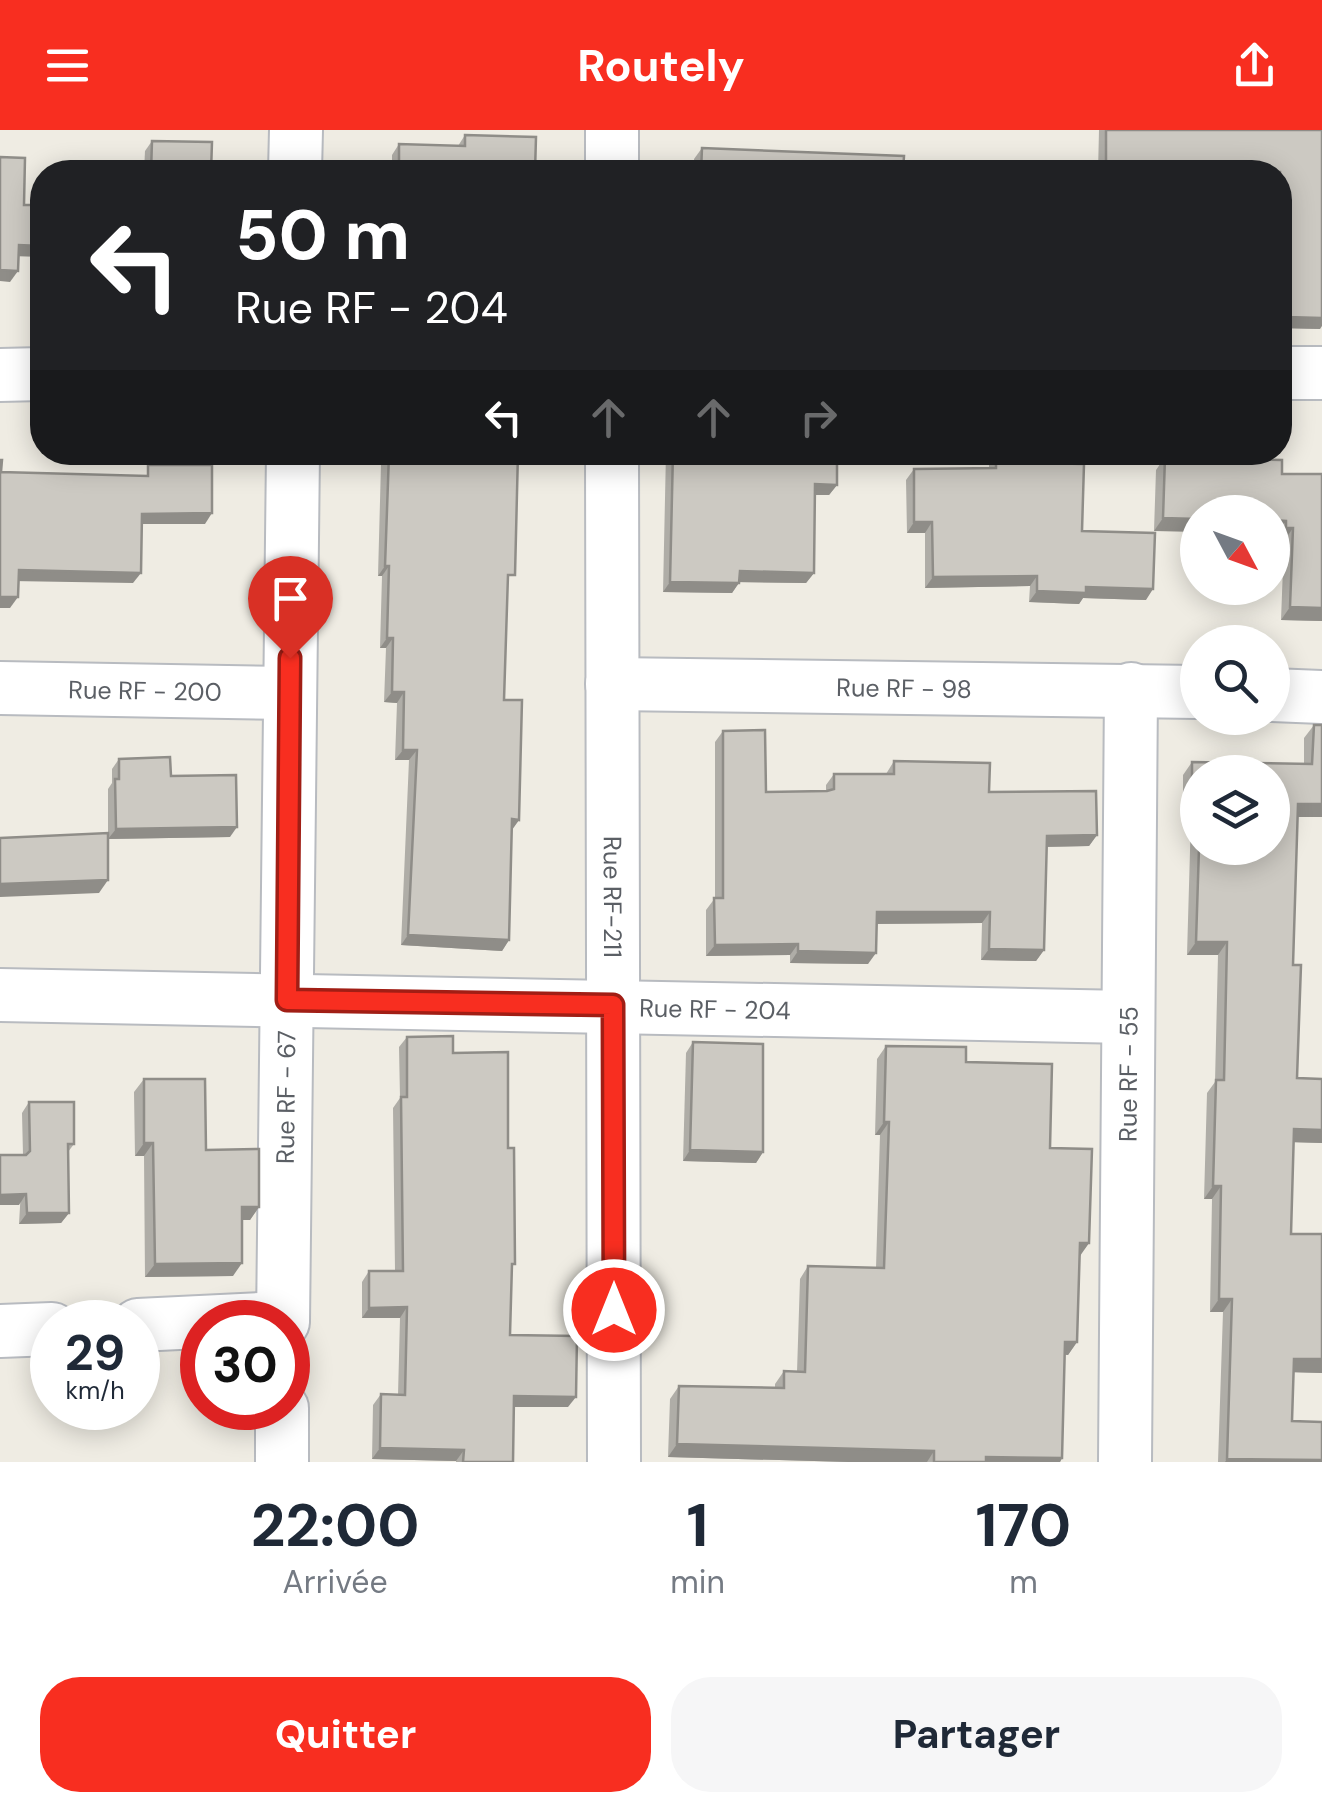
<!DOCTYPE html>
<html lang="fr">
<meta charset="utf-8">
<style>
body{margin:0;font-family:"DM Sans",sans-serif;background:#f6f6f7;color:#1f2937;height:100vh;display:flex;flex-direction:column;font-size:38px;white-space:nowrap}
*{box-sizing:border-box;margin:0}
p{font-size:32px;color:#747a83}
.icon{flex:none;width:55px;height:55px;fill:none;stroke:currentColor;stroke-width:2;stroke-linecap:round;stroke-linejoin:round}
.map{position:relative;height:1332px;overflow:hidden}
.drawer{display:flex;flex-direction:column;background:#fff;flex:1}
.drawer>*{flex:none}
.hud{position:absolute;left:30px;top:30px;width:1262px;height:305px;border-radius:40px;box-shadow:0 5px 25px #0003;background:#202124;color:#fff;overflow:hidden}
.needle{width:65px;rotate:131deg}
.buttons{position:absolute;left:1180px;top:365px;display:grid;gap:20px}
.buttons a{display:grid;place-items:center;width:110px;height:110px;border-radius:50%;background:#fff;box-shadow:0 5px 25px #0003;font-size:50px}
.speed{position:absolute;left:30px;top:1170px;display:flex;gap:20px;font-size:50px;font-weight:700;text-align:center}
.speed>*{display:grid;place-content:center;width:130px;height:130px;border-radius:50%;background:#fff;box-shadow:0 5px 25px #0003;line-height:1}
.speed small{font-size:25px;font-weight:400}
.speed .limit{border:15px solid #d22;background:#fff;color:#111}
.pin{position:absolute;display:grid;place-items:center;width:85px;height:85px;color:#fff;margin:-102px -42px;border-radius:50% 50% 50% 0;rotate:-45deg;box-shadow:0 0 10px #0007}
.pin .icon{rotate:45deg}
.me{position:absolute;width:110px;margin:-55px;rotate:0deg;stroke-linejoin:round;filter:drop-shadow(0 0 8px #0008)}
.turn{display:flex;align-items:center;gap:35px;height:210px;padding:0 40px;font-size:45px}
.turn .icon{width:130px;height:130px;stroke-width:2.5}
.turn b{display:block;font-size:70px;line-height:85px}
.lanes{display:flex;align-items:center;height:95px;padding:0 40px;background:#0003;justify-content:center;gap:50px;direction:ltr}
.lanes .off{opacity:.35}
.eta{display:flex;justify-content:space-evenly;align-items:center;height:170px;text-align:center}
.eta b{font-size:60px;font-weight:700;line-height:70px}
.primary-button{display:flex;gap:20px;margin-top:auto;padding:20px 40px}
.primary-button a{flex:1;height:115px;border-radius:40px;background:#f82e20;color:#fff;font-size:40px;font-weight:700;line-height:115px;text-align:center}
.primary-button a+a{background:#f6f6f7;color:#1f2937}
header{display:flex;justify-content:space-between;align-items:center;height:130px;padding:0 40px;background:#f82e20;color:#fff;font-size:45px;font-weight:700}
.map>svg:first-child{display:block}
</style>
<header><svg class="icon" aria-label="menu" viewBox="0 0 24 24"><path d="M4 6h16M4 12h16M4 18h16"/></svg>Routely<svg class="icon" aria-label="share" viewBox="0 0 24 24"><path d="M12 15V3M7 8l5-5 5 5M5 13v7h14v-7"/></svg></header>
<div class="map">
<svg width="1322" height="1332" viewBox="0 0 1322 1332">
<rect width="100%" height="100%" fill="#efece3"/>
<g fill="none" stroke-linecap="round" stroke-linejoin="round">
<defs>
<g id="minor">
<polyline points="612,0 612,42"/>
<polyline points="295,42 296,0"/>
<polyline points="1280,243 1322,243"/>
<polyline points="0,245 42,244"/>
<path id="s1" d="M612 322 614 1332"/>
<path id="s2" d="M612 554 1198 562"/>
<path id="s3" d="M0 558 290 563"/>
<polyline points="1272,565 1322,567"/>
<path id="s4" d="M0 865 1128 887"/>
<path id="s5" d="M283 1192 293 322"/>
<polyline points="138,1195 283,1188"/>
<polyline points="0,1201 52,1199"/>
<polyline points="282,1332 282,1278"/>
<path id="s6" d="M1125 1332 1131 559"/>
</g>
</defs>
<use href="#minor" stroke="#b8bbc0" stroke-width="56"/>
<use href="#minor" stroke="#fff" stroke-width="52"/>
</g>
<g fill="#afada7" fill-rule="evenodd">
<polygon points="1099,0 1322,0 1320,199 1280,198 1282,85 1280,85 1280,42 1098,42"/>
<polygon points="465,5 535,42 341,42 348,32 392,33 392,25 399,14 458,16"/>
<polygon points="152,11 211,42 144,42 145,21"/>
<polygon points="702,18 903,42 694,42 694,29"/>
<polygon points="341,322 529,322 523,331 518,331 507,455 504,570 519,690 511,700 509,810 502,821 401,815 409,630 395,630 397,573 384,572 386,518 380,518 382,446 378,446 381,334 340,333"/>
<polygon points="666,322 837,322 837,355 829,365 815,365 814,443 806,453 739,452 732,463 663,462"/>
<polygon points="989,322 1036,322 1035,333 1082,401 1146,470 1083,468 1079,474 1029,472 1030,456 925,458 925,403 907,403 906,350 914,339 989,338"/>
<polygon points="1165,327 1282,344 1322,491 1281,490 1284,411 1277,411 1277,404 1272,403 1272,382 1154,401 1156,340"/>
<path d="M1314 595H1322V687H1297L1293 835 1297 948 1322 949V1013L1294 1012 1291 1104 1322 1243 1293 1242 1292 1291 1322 1332H1218L1223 1182H1210L1212 1069H1204L1207 963 1215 952 1218 825H1187L1191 686H1183V645L1192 632 1304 634V608ZM1198 642 1272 718H1198Z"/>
<polygon points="723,601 766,662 826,661 826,655 834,644 886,644 894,631 989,662 1097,705 1089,716 1047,717 1044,820 1036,831 981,830 982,793 876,794 868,834 790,833 790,825 706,826 706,780 715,768 715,612"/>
<polygon points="119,629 171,646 230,707 108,709 108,659 112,653 112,639"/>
<polygon points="407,907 453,923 508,1018 512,1138 510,1205 568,1277 514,1277 513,1332 456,1332 456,1331 372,1329 373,1275 381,1264 398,1265 400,1188 362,1188 362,1152 369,1141 395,1141 393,978 400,968 399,917"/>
<polygon points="693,912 763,1022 756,1033 683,1031 686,923"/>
<polygon points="886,916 966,932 1050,1018 1089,1113 1079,1126 1077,1212 1068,1225 1064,1224 1062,1328 1060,1332 849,1332 668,1327 670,1269 679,1256 775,1258 775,1254 784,1241 797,1242 800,1149 808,1136 876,1138 880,1005 875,1005 877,929"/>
<polygon points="144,949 206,1020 259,1077 250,1090 242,1090 233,1146 145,1147 144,1026 135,1026 134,962"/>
<polygon points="29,972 74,1014 68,1022 69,1083 61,1093 19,1094 23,1025 22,983"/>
</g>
<g fill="#8f8d88">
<polygon points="1280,75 1289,75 1282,85 1280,85"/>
<polygon points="19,115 42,116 42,127 11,126"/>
<polygon points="0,140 18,141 10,152 0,151"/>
<polygon points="1286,187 1322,188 1322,196 1320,199 1280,198"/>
<polygon points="517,322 529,322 523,331 511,331"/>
<polygon points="348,323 389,324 381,334 340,333"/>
<polygon points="815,354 837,355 829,365 807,365"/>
<polygon points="212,383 205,394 135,394 142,384"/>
<polygon points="1163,388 1198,389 1198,402 1154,401"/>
<polygon points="1272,390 1286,391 1277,404 1272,403"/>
<polygon points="914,392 932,392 925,403 907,403"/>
<polygon points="1286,398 1293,398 1284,411 1277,411"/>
<polygon points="385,436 389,436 382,446 378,446"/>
<polygon points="19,440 141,443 133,453 11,451"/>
<polygon points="740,441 814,443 806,453 732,452"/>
<polygon points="1037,446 1030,456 925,458 933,447"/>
<polygon points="670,452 739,453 732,463 663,462"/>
<polygon points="1086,457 1153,459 1146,470 1083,468 1079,474 1029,472 1037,461"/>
<polygon points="0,467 18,467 10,478 0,478"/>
<polygon points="1290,477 1322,478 1322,491 1281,490"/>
<polygon points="387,508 393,508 386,518 380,518"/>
<polygon points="392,562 404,562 397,573 384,572"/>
<polygon points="403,620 417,620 409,630 395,630"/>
<polygon points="1192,673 1198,673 1198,677 1191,686 1183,686"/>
<polygon points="1298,674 1322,674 1322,687 1288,687"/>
<polygon points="512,689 519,690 512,700 505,700"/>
<polygon points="237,697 230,707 108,709 116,699"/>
<polygon points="1097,705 1089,716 1039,717 1047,706"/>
<polygon points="108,750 99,763 0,767 0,754"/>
<polygon points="877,782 990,782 982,793 869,794"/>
<polygon points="408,805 509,810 502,821 401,815"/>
<polygon points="1196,812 1227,812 1218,825 1187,825"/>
<polygon points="798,814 790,825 706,826 715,815"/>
<polygon points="989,819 1044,820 1036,831 981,830"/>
<polygon points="798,821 876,823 868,834 790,833"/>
<polygon points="884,992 889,992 880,1005 875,1005"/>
<polygon points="1294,999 1322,1000 1322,1013 1285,1012"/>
<polygon points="144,1013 153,1013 144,1026 135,1026"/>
<polygon points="690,1020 763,1022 756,1033 683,1031"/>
<polygon points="1213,1056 1221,1056 1212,1069 1204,1069"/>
<polygon points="26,1064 19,1075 0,1075 0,1065"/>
<polygon points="242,1077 259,1077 250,1090 232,1090"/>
<polygon points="27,1083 69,1083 61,1093 19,1094"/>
<polygon points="1080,1113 1089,1113 1080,1126 1071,1125"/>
<polygon points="242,1133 233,1146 145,1147 155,1134"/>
<polygon points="1219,1169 1232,1169 1223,1182 1210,1182"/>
<polygon points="407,1177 400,1188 362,1188 369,1178"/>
<polygon points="1065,1212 1077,1212 1068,1225 1056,1224"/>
<polygon points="1294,1229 1322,1229 1322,1243 1284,1242"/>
<polygon points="514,1266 576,1267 568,1277 507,1277"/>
<polygon points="677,1314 934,1321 927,1332 849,1332 668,1327"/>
<polygon points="380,1318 464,1320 456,1331 372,1329"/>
<polygon points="986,1327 1062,1328 1060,1332 982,1332"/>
<polygon points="1227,1329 1322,1330 1322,1332 1225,1332"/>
</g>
<g fill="#ccc9c2" stroke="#8f8d88" stroke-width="2.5">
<polygon points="1106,0 1322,0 1322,188 1286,187 1289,75 1280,75 1280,42 1106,42"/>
<polygon points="465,5 536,7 535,42 348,42 348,32 399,33 399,14 465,16"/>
<polygon points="152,11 212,12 211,42 151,42"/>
<polygon points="702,18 904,26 903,42 701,42"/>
<polygon points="0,27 25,28 24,75 42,75 42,116 19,115 18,141 0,140"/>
<polygon points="348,322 518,322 515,445 508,445 504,570 522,570 519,690 512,689 509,810 408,805 417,620 403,620 404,562 392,562 393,508 387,508 389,436 385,436 389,324"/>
<polygon points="673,322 837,322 837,355 815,354 814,443 740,441 739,453 670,452"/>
<polygon points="996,322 1036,322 1035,333 1084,334 1082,401 1155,403 1153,459 1086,457 1086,463 1037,461 1037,446 933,447 932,392 914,392 914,339 996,338"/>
<polygon points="1165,327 1282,330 1282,344 1322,344 1322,478 1290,477 1293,398 1286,398 1286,391 1272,390 1272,382 1198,382 1198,389 1163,388"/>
<polygon points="0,330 2,330 1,342 148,346 148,335 212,335 212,383 142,384 141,443 19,440 18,467 0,467"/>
<polygon points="1314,595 1322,595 1322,674 1298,674 1293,835 1301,835 1297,948 1322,949 1322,1000 1294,999 1291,1104 1322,1104 1322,1229 1294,1229 1292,1291 1322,1292 1322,1330 1227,1329 1232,1169 1219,1169 1221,1056 1213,1056 1216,950 1224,950 1227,812 1196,812 1199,718 1272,718 1272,642 1198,642 1198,673 1192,673 1192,632 1312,634"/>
<polygon points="765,600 766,662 827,661 834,659 834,644 894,644 894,631 990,633 989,662 1096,661 1097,705 1047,706 1044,820 989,819 990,782 877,782 876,823 798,821 798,814 715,815 714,768 723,768 723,601"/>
<polygon points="170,627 171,646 236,645 237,697 116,699 115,649 119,649 119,629"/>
<polygon points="108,703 108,750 0,754 0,708"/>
<polygon points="453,906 453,923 508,922 508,1018 514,1018 515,1134 512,1134 510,1205 577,1206 576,1267 514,1266 513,1332 463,1332 464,1320 380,1318 381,1264 405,1265 407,1177 369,1178 369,1141 403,1141 401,967 407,967 407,907"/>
<polygon points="693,912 763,914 763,1022 690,1020"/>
<polygon points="886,916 966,917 966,932 1052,934 1050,1018 1092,1019 1089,1113 1080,1113 1077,1212 1065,1212 1062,1328 986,1327 986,1332 934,1332 934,1321 677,1314 679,1256 784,1258 784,1241 805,1242 808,1136 884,1138 889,992 884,992"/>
<polygon points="144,949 205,949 206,1020 259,1019 259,1077 242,1077 242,1133 155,1134 153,1013 144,1013"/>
<polygon points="29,972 74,972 74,1014 68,1014 69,1083 27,1083 26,1064 0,1065 0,1025 26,1025 30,1021"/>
</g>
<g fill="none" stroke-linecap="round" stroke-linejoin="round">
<defs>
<polyline id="route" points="290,528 287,870 613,875 614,1180"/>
</defs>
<use href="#route" stroke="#a11e15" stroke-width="25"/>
<use href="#route" stroke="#f82e20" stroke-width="18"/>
</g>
<g text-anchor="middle" stroke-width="8" stroke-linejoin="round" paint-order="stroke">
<g font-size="25" fill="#5b5f65" stroke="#fff">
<text dy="9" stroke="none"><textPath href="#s2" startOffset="292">Rue RF - 98</textPath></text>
<text dy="9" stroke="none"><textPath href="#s3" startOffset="145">Rue RF - 200</textPath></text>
<text dy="9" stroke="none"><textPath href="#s1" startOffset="445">Rue RF-211</textPath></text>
<text dy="9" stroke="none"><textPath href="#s4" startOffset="715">Rue RF - 204</textPath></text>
<text dy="9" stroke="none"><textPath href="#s6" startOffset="388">Rue RF - 55</textPath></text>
<text dy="9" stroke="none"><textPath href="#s5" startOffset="225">Rue RF - 67</textPath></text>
</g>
</g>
</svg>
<div class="buttons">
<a><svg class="needle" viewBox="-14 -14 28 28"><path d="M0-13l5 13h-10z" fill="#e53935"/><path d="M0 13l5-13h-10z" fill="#747a83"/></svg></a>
<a><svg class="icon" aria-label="search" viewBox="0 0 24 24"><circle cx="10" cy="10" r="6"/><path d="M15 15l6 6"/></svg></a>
<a><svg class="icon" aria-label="layers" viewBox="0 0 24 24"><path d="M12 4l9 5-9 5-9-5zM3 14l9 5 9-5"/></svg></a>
</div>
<div class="speed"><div>29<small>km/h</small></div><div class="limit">30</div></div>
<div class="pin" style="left:290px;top:528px;background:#d93025"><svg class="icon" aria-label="arrive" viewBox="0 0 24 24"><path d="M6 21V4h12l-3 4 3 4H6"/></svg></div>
<svg class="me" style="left:614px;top:1180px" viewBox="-20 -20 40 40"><circle r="17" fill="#f82e20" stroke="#fff" stroke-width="3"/><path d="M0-11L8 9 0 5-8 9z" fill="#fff"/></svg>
<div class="hud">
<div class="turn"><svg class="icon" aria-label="left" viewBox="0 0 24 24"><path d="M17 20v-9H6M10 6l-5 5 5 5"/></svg><div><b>50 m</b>Rue RF - 204</div></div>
<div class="lanes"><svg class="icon" aria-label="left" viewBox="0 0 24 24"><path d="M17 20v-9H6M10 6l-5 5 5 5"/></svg><svg class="icon off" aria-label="ahead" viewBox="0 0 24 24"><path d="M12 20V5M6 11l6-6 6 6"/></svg><svg class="icon off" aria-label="ahead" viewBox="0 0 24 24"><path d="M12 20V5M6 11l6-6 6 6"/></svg><svg class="icon off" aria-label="right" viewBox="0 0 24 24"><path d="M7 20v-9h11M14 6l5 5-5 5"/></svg></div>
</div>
</div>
<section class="drawer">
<div class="eta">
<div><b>22:00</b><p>Arrivée</p></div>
<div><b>1</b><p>min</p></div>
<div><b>170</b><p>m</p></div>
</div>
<div class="primary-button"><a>Quitter</a><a>Partager</a></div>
</section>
